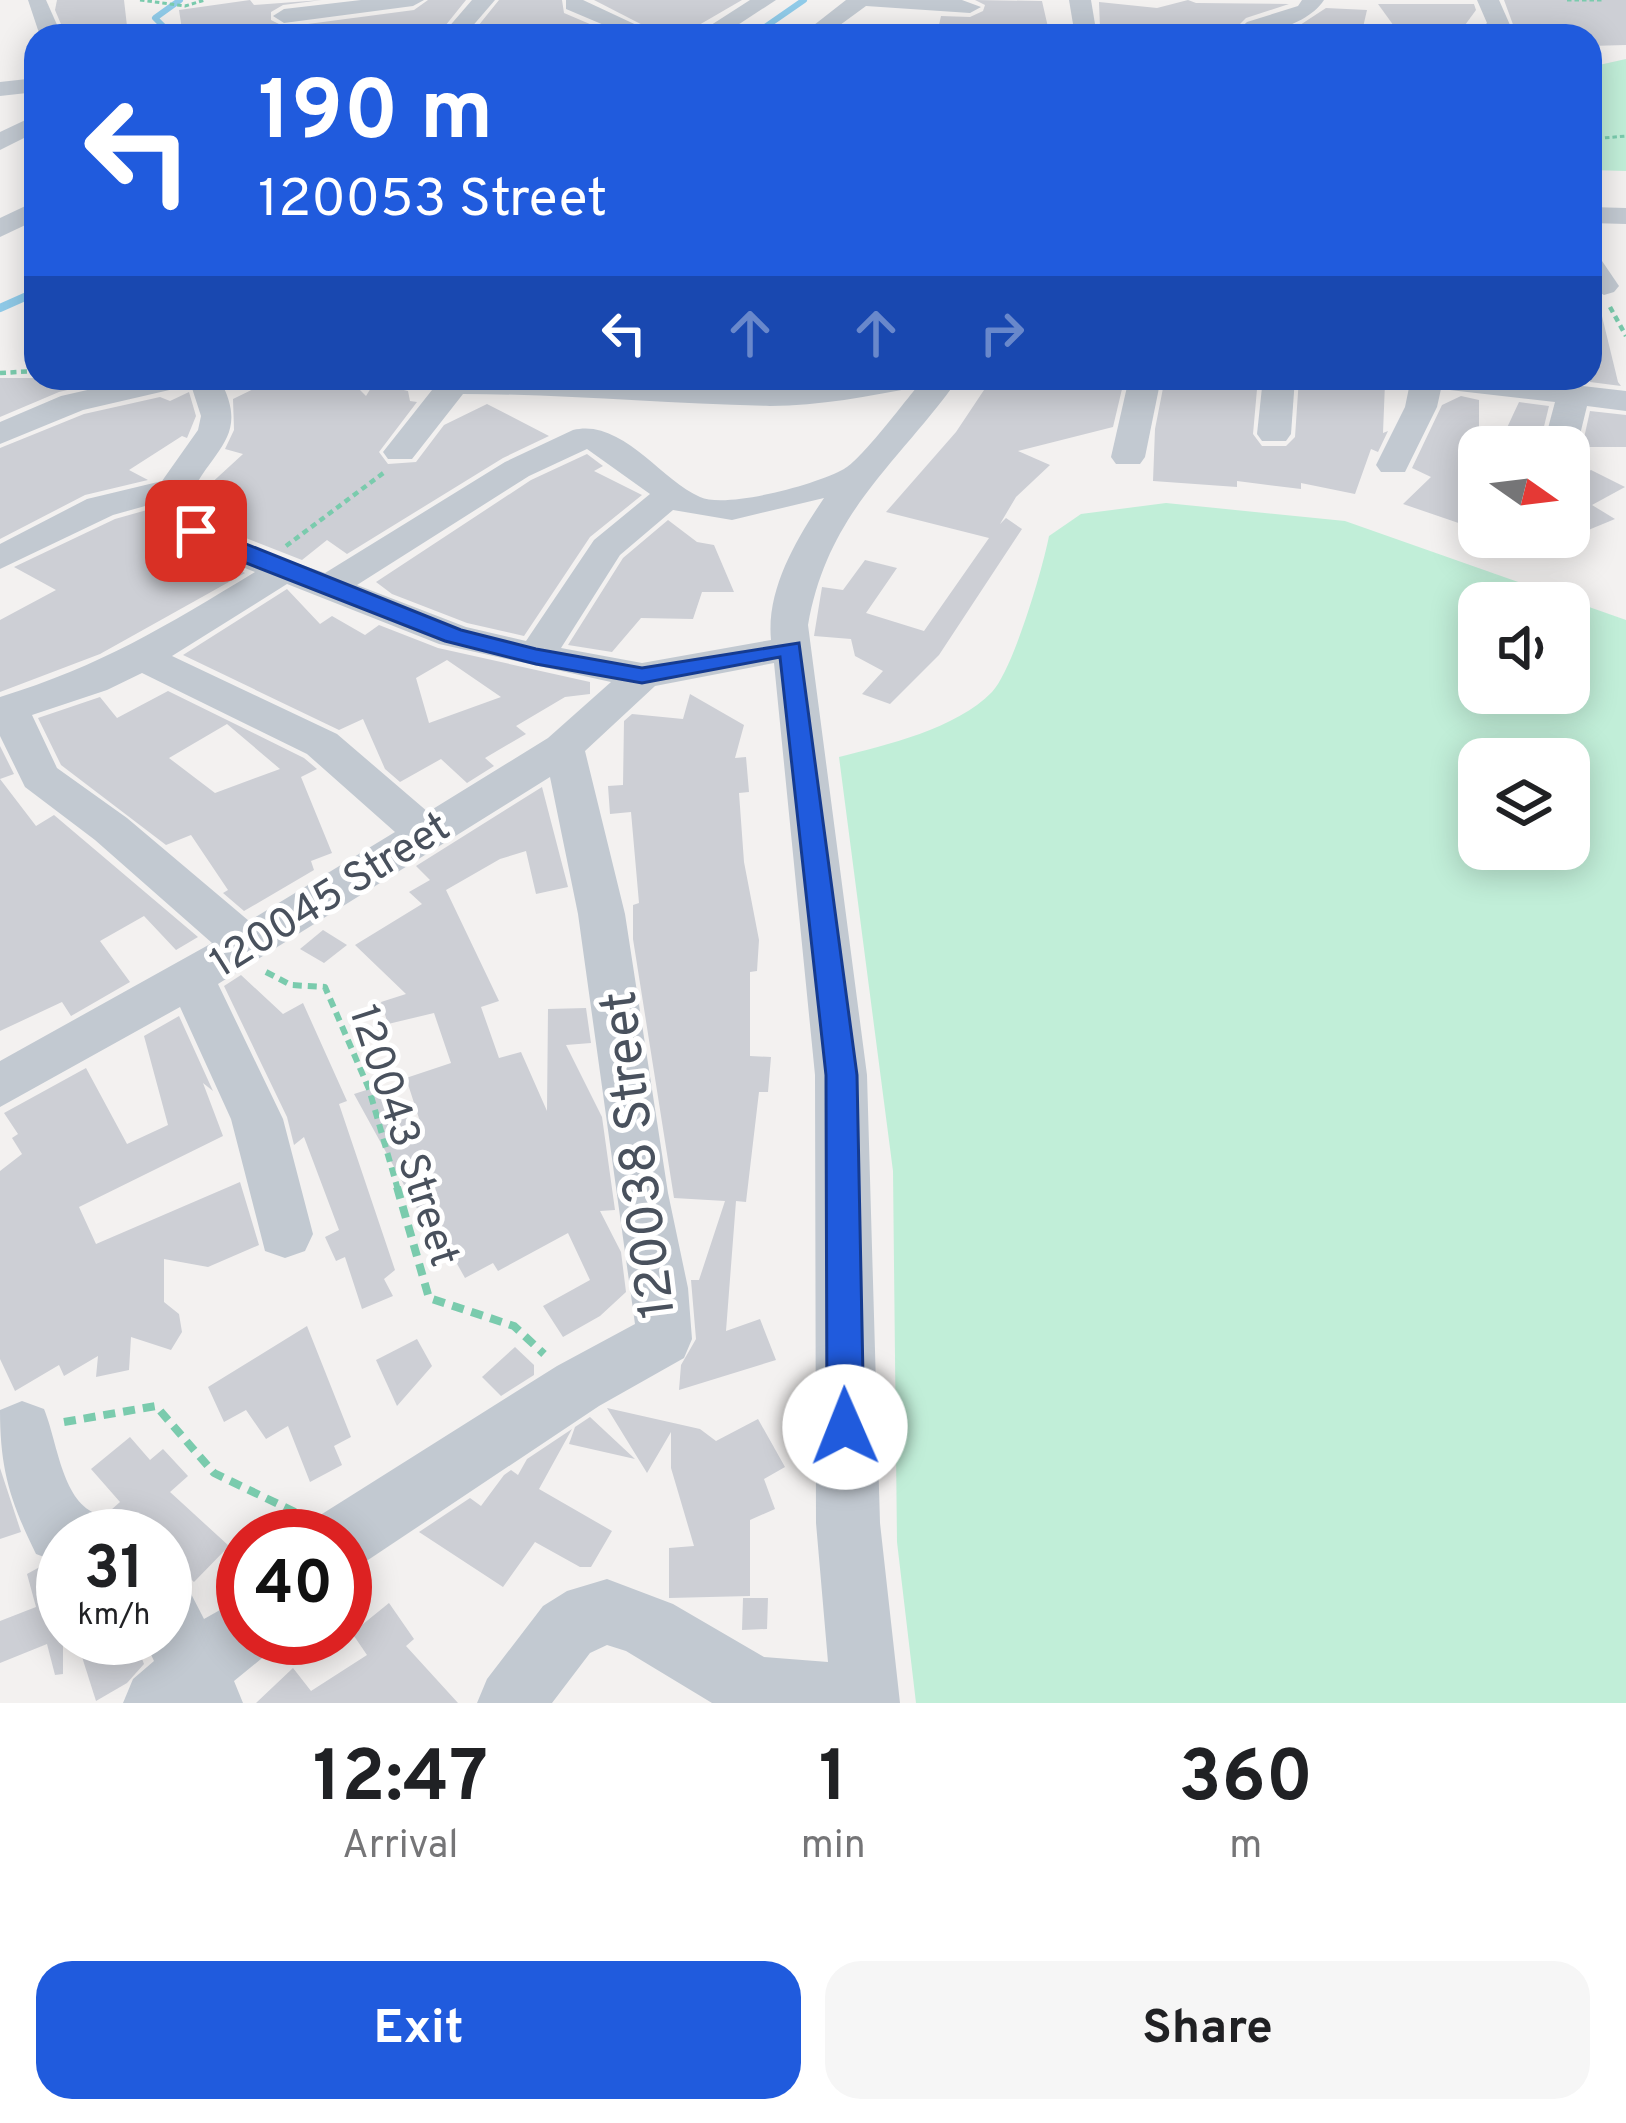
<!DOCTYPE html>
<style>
body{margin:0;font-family:Overpass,sans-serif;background:#f6f6f6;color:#202124;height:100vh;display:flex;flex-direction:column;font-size:45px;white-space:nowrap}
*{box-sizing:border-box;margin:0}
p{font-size:39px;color:#757577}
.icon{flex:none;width:66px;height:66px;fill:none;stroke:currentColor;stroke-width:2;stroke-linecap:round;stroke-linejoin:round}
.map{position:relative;height:1703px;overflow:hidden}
.panel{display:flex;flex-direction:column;background:#fff;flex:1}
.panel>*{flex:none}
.hud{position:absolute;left:24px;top:24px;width:1578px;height:366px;border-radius:36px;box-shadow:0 6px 30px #0003;background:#205bdd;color:#fff;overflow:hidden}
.needle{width:78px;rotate:104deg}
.tools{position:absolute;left:1458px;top:426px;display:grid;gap:24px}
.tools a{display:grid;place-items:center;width:132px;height:132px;border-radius:24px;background:#fff;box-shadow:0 6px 30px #0003;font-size:60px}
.speed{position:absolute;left:36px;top:1509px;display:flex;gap:24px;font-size:60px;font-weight:700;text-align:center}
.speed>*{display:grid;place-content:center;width:156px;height:156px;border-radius:50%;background:#fff;box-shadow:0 6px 30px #0003;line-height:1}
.speed small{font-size:30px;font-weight:400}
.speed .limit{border:18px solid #d22;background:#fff;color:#111}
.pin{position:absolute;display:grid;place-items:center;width:102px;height:102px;color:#fff;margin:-51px;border-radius:24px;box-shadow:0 6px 18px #0006}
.me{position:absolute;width:132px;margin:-66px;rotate:359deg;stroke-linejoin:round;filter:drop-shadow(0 0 9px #0008)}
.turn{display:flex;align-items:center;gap:42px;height:252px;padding:0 36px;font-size:54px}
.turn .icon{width:156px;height:156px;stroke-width:2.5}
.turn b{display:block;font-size:84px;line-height:102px}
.lanes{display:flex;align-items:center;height:114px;padding:0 36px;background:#0003;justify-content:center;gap:60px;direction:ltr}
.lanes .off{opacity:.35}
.eta{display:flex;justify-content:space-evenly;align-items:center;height:204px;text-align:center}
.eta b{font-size:72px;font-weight:700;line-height:84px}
.action{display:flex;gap:24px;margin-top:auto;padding:24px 36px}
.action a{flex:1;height:138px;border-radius:36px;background:#205bdd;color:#fff;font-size:48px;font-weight:700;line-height:138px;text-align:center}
.action a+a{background:#f6f6f6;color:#202124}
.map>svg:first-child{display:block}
</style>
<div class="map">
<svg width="1626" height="1703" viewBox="0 0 1626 1703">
<rect width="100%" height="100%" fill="#f3f1f0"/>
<g fill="#c1eed8" fill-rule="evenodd">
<polygon points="1626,59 1626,171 1590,170 1590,67"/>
<path d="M1166 503 1345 521 1626 620V1703H916L897 1542 893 1171 839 757C886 745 956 729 992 692 1013 670 1043 568 1049 536L1081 514ZM1479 603H1569V693H1479ZM1479 759H1569V849H1479Z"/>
</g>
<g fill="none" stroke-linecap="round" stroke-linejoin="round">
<g stroke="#90cbe9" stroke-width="6">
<polyline points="173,36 155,18 180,0"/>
<polyline points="752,36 804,0"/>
</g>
<polyline stroke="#90cbe9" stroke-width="8" points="0,308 36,292"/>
</g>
<g fill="#cdcfd5" fill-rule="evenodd">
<polygon points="57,0 124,0 127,26 95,30 95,36 66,36 55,10"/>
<polygon points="250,0 254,5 322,0 283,5 271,12 271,20 285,27 414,10 428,0 466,0 437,36 413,36 407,27 341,36 183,36 179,10"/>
<polygon points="499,0 562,0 564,13 618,36 470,36"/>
<polygon points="594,0 742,0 680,36 664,36"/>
<polygon points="975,0 1042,1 1050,36 937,34 941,16 970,17 983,11 985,5"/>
<polygon points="1188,0 1196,3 1289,4 1246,18 1228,36 1137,36 1143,28 1100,28 1099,2 1157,8"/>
<polygon points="1504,0 1626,0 1626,45 1590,46 1590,36 1540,36 1537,32 1515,30"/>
<polygon points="1378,4 1474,4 1476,10 1457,36 1420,36 1399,33"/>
<polygon points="1326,8 1367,10 1361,36 1270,36 1297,27"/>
<polygon points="1600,308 1618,382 1621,386 1590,382 1590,309"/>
<polygon points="0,378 119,378 59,392 0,417"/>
<polygon points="276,378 348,378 366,396 377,378 390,379 395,388 408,391 410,401 417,402 379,452 388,464 416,462 444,425 487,404 549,436 503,458 347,554 327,540 302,560 233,533 194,499 243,454 225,449 234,430 233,399"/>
<polygon points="992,378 1053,378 1122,389 1113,427 1018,451 1050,465 1016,497 1000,524 1006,518 1022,529 939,655 890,704 862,694 883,671 855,656 851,639 814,636 822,587 843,590 865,560 897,568 866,613 924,631 989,538 886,512 956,432"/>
<polygon points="1165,378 1258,378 1253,434 1262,446 1286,446 1295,437 1299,378 1385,383 1383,433 1388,431 1378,452 1371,449 1355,494 1301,483 1301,489 1237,481 1237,487 1153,481 1155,429"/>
<polygon points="189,392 196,416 187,438 182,436 129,470 148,480 85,495 0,539 0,448 84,414 160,397 170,401"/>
<polygon points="1461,396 1479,400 1479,530 1403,504 1431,477 1412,468 1442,405"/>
<polygon points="1519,402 1549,406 1539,447 1498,447"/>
<polygon points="1590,411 1626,415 1626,447 1582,447"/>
<polygon points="587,454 603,466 594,471 642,495 590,537 524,636 467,623 392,594 376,582 531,480"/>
<polygon points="1591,470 1625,487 1592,505 1615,519 1569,538 1569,482"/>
<polygon points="154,508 183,542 245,573 100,654 0,692 0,620 56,590 14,567 115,519"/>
<polygon points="668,520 697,542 714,545 734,592 702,592 693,619 641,618 612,652 568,645 623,558"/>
<path d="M287 589 320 624 332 616 365 635 379 625 438 648 590 682V694L565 697 516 726 526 734 485 758 494 766 467 783 441 759 400 782 385 769 363 719 339 730 183 655ZM447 660 501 697 429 723 416 678Z"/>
<path d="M168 691 304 758 317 769 301 777 332 853 311 861 314 870 244 911 223 893 228 890 191 835 166 845 61 765 38 718 100 697 117 718ZM227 724 280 769 215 793 169 758Z"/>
<polygon points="690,694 744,725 735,758 746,757 749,792 739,793 744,862 759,940 757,971 750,972 750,1056 771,1057 768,1092 759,1092 746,1202 736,1201 726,1331 760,1319 776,1360 679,1390 681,1365 696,1339 691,1280 699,1280 725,1201 674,1198 633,939 633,905 639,903 631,812 610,814 608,786 623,785 624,721 632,714 683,719"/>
<polygon points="0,746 14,774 0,779 36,826 54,815 198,937 176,950 144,916 100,941 130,982 71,1016 62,1002 0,1031"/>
<polygon points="542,787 568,887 536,894 526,851 500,859 446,890 499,1001 481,1007 499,1058 521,1052 547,1111 548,1009 586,1008 591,1043 566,1045 602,1117 615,1210 600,1211 621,1252 626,1292 600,1316 563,1337 543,1306 590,1280 568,1233 498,1271 493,1263 465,1278 438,1230 431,1234 354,1094 382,1085 425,1137 406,1078 451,1063 434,1013 388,1024 381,1002 406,994 355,945 422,904 409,892 430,880 416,866"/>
<polygon points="323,930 347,945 324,963 300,949"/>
<polygon points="241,975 283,1014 303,1003 347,1101 339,1104 395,1270 384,1279 393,1296 362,1309 345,1257 336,1261 325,1237 339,1230 304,1137 294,1145 287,1117 224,986"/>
<polygon points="179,1016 213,1091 203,1083 223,1136 79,1207 96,1244 240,1182 259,1245 208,1267 164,1259 164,1302 179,1314 182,1332 171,1350 131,1337 129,1370 96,1377 98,1356 64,1376 59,1365 15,1391 0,1359 0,1171 22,1154 12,1138 18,1134 4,1113 86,1068 127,1144 168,1125 144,1036"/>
<polygon points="307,1326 351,1437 334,1446 342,1465 310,1482 288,1426 266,1439 246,1410 224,1422 208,1387"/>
<polygon points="417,1339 432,1366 397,1406 376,1360"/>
<polygon points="515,1347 534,1365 534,1375 501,1396 482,1377"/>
<polygon points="607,1408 700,1429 716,1441 758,1419 785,1467 764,1479 775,1509 750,1520 750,1596 669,1598 669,1548 694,1546 671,1468 671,1432 647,1473"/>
<polygon points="590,1417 635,1459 569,1444 575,1427"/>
<polygon points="572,1429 539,1489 612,1531 591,1567 580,1567 535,1542 503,1587 419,1532 470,1498 481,1506 504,1475 511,1470 518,1475 527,1459"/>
<polygon points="130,1437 150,1460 163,1449 188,1476 170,1492 229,1546 194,1582 165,1555 165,1536 112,1536 106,1530 102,1518 120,1502 91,1469"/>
<polygon points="0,1468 21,1532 0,1539"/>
<polygon points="47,1563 63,1568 63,1674 55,1675 47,1644 0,1663 0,1621 36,1607 27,1574"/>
<polygon points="743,1598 768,1598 767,1629 742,1630"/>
<polygon points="389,1603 414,1639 406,1646 458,1703 256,1703 293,1668 311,1691 367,1655 352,1633"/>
<polygon points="76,1638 134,1638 144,1664 127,1683 96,1701"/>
</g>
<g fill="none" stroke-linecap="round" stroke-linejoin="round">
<g stroke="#7acbad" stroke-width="3" stroke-dasharray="4.5 3" stroke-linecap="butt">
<polyline points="140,0 185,6 205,0"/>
<polyline points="1567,0 1604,0"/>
<polyline points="1590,139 1626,136"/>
</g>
<g stroke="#7acbad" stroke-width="4.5" stroke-dasharray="6 4.5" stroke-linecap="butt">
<polyline points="1610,307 1626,336"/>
<polyline points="0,373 36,371"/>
<polyline points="286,546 386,471"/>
</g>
<polyline stroke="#7acbad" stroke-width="6" stroke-dasharray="9 6" stroke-linecap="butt" points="266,972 291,985 325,987 369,1089 398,1190"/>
<g stroke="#7acbad" stroke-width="8" stroke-dasharray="12 8" stroke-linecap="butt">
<polyline points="397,1187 429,1298 514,1326 544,1354"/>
<polyline points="64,1422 156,1406 214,1473 303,1516"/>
</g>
<g fill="#c2c9d1" fill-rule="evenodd">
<polygon points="28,0 46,0 62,36 40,36"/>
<polygon points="361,0 424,0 413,6 284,23 273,16 284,9"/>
<polygon points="472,0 495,0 464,36 441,36"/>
<polygon points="566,0 583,0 660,36 630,36 566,9"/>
<polygon points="750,0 776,0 721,36 694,36"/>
<polygon points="846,0 962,0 981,7 970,13 866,6 825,36 800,36"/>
<polygon points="1069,0 1091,0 1097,36 1075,36"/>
<path d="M1302 0H1324C1307 26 1261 36 1232 36L1247 22 1298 6Z"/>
<polygon points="1477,0 1499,0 1510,25 1499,36 1474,36 1487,23"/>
<polygon points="36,78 36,92 0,96 0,82"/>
<polygon points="36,115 36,132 0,150 0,132"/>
<polygon points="36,201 36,220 0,237 0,218"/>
<polygon points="1590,207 1626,208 1626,224 1590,223"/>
<polygon points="1590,255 1600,258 1619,286 1614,292 1604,295 1590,287"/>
<path d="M140 378H219C252 438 211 448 189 499 212 542 282 556 325 573L505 462 573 430C621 418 660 479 700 497 727 509 818 484 844 469 860 461 902 405 917 387 869 396 820 406 770 406 668 404 566 394 463 394L412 459H388L383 452 432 390 399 385 394 378H627L772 386 859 378H959C897 465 828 511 808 625L867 1075 880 1523 900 1703H712L626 1651 607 1645 590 1653 552 1703H477L487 1679 543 1606 567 1591 607 1579 673 1604 764 1657 828 1662 816 1523 815 1075 774 663 655 686 585 751 625 914 668 1193 688 1288 692 1339 684 1358 599 1406 368 1560 345 1569V1536H313L322 1514 557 1366 635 1324 578 914 550 777 218 984 283 1119 313 1234 305 1251 285 1258 265 1251 231 1119 180 1007 0 1107V1061L212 943 95 840 25 787 0 736V697C101 666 166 626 255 572 217 557 175 542 156 503L113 515 0 569V544L87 499 162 481 198 430 201 416 191 385 83 410 0 444V422L61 396ZM587 449 650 494 594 540 526 641 466 627 357 585 529 476ZM824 498C797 538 766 589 771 640L642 663 561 648 620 555 673 510 732 520ZM287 584 439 644 611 682 548 738 428 812 337 734 172 656ZM142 673 307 754 395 832 249 921 127 818 57 768 32 715 107 690Z"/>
<polygon points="1129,378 1161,378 1145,457 1140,464 1116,464 1111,457"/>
<polygon points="1263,378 1295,378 1291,434 1286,441 1262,441 1257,434"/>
<polygon points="1411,378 1512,378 1626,391 1626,411 1587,406 1577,447 1569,455 1569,447 1543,447 1555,402 1441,389 1437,407 1405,472 1381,472 1376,465 1405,407"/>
<path d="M22 1401 44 1409C57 1440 62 1500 95 1513L104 1536H63V1564L36 1554C10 1501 0 1469 0 1410Z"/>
<polygon points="165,1578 188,1588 204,1619 243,1597 243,1638 273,1638 267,1654 234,1681 243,1703 123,1703 133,1679 154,1661 143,1638 165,1638"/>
</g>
</g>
<polygon fill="#205bdd" stroke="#153b90" stroke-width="3" points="196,524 461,630 536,649 642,668 799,643 857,1075 864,1427 858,1439 845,1445 832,1439 827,1427 826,1075 780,657 642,683 536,664 445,641 213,550 185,531"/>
<g text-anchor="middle" stroke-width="10" stroke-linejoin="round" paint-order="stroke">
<g font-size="42" fill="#49515d" stroke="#fff">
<text transform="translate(329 893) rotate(-32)" y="15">120045 Street</text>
<text transform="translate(406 1135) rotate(72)" y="15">120043 Street</text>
</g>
<g font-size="51" fill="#49515d" stroke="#fff">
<text transform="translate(636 1155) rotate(-97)" y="18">120038 Street</text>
</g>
</g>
</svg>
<div class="tools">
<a><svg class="needle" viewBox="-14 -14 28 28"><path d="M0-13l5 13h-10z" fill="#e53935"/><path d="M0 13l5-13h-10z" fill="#757577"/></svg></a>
<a><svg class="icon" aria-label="sound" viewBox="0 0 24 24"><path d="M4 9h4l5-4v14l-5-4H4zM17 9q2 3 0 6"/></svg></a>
<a><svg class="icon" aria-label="layers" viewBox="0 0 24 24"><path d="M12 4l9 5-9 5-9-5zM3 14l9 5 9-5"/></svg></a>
</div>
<div class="speed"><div>31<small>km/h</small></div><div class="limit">40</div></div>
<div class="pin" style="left:196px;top:531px;background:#d93025"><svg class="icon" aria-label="arrive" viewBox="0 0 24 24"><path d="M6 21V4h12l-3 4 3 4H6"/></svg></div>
<svg class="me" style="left:845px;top:1427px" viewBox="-20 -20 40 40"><circle r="19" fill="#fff"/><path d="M0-13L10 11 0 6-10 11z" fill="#205bdd"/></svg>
<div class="hud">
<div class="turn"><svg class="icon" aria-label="left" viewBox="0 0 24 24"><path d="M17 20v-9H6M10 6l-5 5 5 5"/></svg><div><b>190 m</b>120053 Street</div></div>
<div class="lanes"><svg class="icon" aria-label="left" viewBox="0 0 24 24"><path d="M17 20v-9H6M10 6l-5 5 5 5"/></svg><svg class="icon off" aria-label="ahead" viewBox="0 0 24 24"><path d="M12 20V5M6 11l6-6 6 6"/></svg><svg class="icon off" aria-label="ahead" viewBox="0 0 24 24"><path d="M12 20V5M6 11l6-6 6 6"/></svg><svg class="icon off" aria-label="right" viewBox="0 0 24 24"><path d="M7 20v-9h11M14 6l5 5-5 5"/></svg></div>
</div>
</div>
<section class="panel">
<div class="eta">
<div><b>12:47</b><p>Arrival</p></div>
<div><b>1</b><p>min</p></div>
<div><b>360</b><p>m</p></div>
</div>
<div class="action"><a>Exit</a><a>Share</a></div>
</section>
